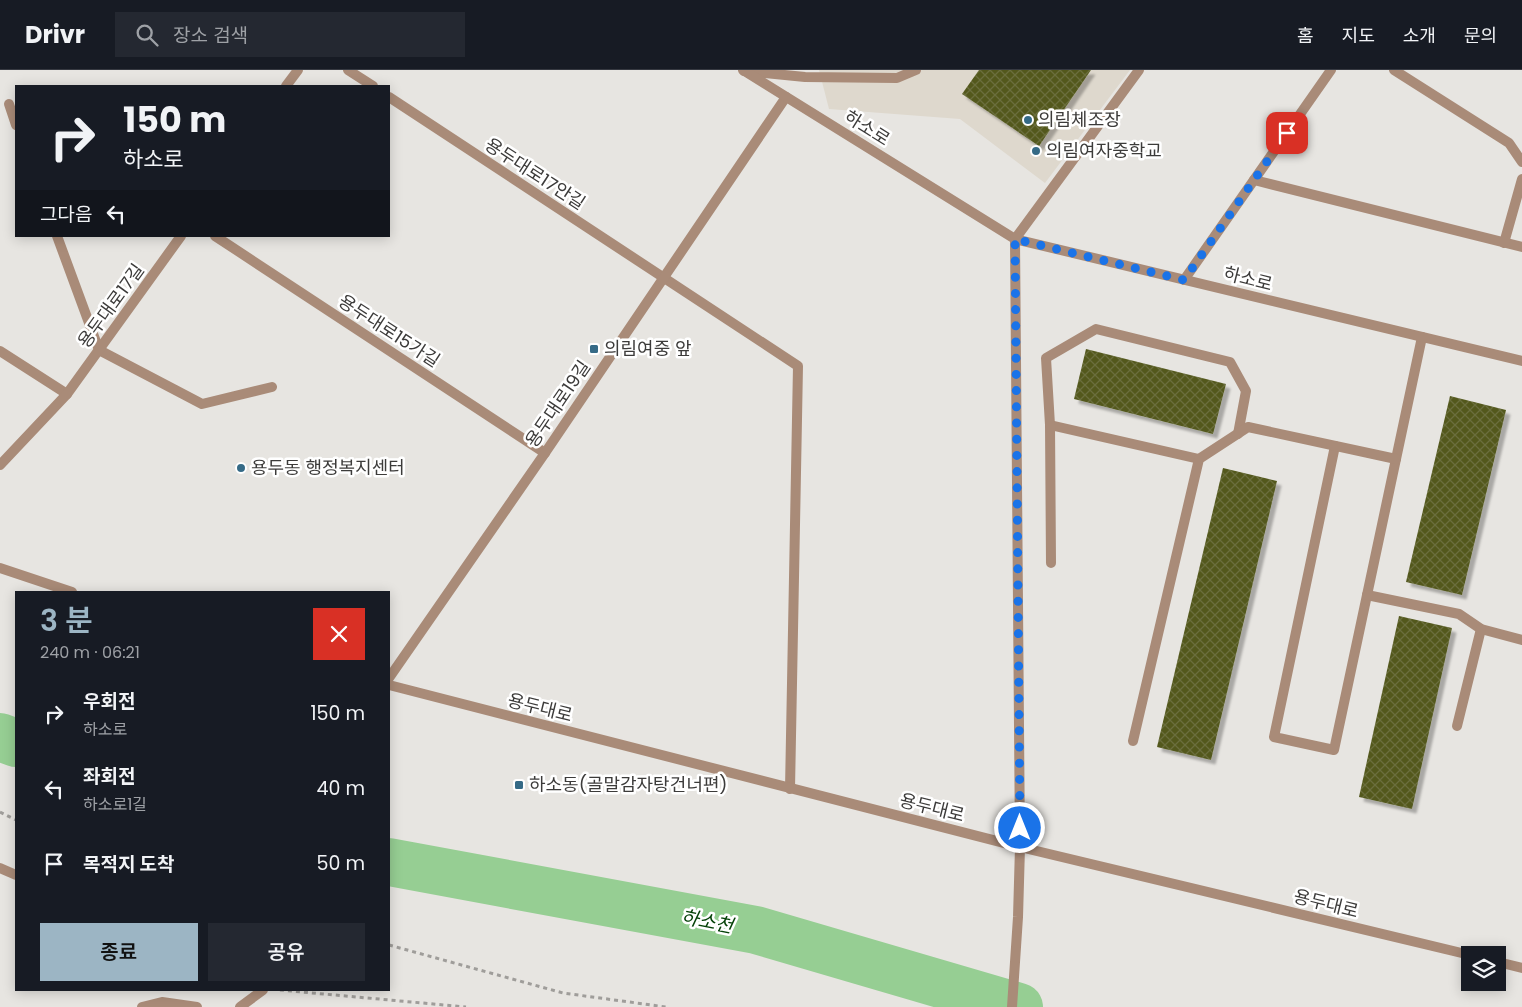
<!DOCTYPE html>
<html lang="ko">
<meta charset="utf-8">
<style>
body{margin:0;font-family:Poppins,"Noto Sans KR",sans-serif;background:#242831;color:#f1f3f6;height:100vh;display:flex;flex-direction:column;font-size:19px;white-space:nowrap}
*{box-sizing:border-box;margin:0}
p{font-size:16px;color:#9ea1a6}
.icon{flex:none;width:28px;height:28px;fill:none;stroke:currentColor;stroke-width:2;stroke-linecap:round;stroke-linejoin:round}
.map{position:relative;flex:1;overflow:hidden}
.drawer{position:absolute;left:15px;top:521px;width:375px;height:400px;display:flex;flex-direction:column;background:#171b24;border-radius:0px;box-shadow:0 2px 12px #0003}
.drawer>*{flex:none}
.hud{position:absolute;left:15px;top:15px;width:375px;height:152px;border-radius:0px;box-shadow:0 2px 12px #0003;background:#171b24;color:#f1f3f6;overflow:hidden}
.tools{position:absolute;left:1461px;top:876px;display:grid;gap:10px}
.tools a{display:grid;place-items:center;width:45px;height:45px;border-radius:0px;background:#171b24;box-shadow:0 2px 12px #0003;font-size:25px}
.pin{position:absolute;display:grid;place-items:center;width:42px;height:42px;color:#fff;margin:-21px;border-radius:10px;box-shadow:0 2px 8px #0006}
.me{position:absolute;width:55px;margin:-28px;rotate:0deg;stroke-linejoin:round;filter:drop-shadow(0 0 4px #0008)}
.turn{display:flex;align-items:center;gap:18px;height:105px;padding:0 25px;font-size:22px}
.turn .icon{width:65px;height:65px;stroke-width:2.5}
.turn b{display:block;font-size:35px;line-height:42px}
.then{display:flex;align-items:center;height:48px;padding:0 25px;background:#0003;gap:10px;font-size:19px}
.round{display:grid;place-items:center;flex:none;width:52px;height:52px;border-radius:0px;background:#242831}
.headline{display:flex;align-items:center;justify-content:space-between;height:85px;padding:0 25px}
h1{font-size:30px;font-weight:600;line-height:38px;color:#9cb5c4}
.action{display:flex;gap:10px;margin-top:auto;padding:10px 25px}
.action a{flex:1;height:58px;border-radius:0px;background:#9cb5c4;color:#111;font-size:20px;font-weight:600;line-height:58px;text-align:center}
.action a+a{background:#242831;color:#f1f3f6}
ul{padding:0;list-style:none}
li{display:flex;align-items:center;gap:15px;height:75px;padding:0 25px}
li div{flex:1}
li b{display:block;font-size:19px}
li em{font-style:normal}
header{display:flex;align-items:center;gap:30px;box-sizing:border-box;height:70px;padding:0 25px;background:#171b24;border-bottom:1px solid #363941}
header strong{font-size:24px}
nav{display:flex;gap:28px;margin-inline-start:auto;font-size:18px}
.search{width:350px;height:45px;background:#242831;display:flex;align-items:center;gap:12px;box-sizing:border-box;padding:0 18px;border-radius:0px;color:#9ea1a6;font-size:19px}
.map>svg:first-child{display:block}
</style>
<header>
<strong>Drivr</strong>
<div class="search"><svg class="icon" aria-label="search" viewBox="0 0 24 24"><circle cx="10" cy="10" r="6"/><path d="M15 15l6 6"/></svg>장소 검색</div>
<nav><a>홈</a><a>지도</a><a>소개</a><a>문의</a></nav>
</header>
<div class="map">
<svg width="1522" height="937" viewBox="0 0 1522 937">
<defs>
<pattern id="building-cross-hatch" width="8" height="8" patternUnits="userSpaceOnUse" patternTransform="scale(1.25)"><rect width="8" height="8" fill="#53581d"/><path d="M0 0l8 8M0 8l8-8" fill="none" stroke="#6a6e3e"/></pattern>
<filter id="shadow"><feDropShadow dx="4.5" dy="4.5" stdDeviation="1" flood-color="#0004"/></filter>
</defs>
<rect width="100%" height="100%" fill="#e7e5e1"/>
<polygon fill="#ded8cd" points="819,0 1130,0 1045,113 960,49 829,39"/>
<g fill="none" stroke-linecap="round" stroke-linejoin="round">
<g stroke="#96ce93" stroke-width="48">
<polyline points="0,667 16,673"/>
<polyline points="389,792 756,860 1019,937"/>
</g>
</g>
<g fill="url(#building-cross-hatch)" filter="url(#shadow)">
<polygon points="979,0 1091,0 1039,76 962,24"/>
<polygon points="1086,279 1226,314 1213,364 1074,329"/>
<polygon points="1450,326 1506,340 1462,525 1406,512"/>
<polygon points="1223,398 1277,411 1211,690 1157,677"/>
<polygon points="1399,546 1452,558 1412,739 1359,727"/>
</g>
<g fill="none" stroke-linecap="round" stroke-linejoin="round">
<g stroke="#9f9d9a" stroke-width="3" stroke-dasharray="4 4" stroke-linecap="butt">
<polyline points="0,742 16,750"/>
<polyline points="389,875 563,923 666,937"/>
<polyline points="280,920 466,937"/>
</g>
<g stroke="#a98b78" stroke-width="10">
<polyline points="348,0 373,16"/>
<polyline points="1394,0 1509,73 1522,92"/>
<polyline points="744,1 805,7 897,8 916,0"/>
<polyline points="389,27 798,296 790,719"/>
<polyline points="9,34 16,55"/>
<polyline points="1254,110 1522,177"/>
<polyline points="57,166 99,280 202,334 272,317"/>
<polyline points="215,166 545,383"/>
<polyline points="1504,173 1522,109"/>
<polyline points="1184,210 1331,0"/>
<polyline points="1050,355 1199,389"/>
<polyline points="1335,376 1274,667 1334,680 1422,267"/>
<polyline points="1051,493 1050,355 1046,288 1096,259 1230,292 1246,321 1238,364"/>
<polyline points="1367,525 1459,544 1481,559 1522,570"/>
<polyline points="389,608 545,383 786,27"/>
<polyline points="1457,656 1481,559"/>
<polyline points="1133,671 1199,389 1248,357 1396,389"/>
<polyline points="142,937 162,932 197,937"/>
</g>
<g stroke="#a98b78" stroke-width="10">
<polyline points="743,0 1015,169 1522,291"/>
<polyline points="286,16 298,0"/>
<polyline points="0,281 67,324"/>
<polyline points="0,395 67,324 181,166"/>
<polyline points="0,798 16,805"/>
<polyline points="240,937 263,920"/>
</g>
<g stroke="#a98b78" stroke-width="10">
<polyline points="0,498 72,522"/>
<polyline points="389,615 1020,777 1470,885"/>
<polyline points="1498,892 1522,898"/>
<polyline points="1012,937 1018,847 1020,777 1015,169 1139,0"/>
</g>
</g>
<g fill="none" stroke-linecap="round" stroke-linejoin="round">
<polyline stroke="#1a73e8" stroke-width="9" stroke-dasharray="0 16.2" points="1020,758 1015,169 1184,210 1287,63"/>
</g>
<g fill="#356a86" stroke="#fff" stroke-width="2">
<circle cx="1028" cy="50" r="5"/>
<circle cx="1036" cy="81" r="5"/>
<rect x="589" y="274" width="10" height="10" rx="2.5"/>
<circle cx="241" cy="398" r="5"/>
<rect x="514" y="710" width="10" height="10" rx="2.5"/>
</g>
<g text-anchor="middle" stroke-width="5" stroke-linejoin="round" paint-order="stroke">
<g font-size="18" fill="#3c3b3a" stroke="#fff" text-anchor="start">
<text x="1038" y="56">의림체조장</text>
<text x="1046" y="87">의림여자중학교</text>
<text x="604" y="285">의림여중 앞</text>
<text x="251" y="404">용두동 행정복지센터</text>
<text x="529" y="721">하소동(골말감자탕건너편)</text>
</g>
<g font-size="18" fill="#3c3b3a" stroke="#fff">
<text transform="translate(867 58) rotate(32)" y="6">하소로</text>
<text transform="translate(535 104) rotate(33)" y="6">용두대로17안길</text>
<text transform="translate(1248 209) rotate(14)" y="6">하소로</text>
<text transform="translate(111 236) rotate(-54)" y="6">용두대로17길</text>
<text transform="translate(389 261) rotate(33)" y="6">용두대로15가길</text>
<text transform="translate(558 334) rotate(-56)" y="6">용두대로19길</text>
<text transform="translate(540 638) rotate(14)" y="6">용두대로</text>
<text transform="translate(932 738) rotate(14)" y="6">용두대로</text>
<text transform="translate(1326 834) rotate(14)" y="6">용두대로</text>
</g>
<g font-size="19" font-style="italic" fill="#054208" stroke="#fff">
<text transform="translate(707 851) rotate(11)" y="7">하소천</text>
</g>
</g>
</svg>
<div class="tools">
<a><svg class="icon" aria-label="layers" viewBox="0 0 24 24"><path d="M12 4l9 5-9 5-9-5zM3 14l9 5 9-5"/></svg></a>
</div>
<div class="pin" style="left:1287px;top:63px;background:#d93025"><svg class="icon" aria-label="arrive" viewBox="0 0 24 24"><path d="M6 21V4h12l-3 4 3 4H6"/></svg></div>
<svg class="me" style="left:1020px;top:758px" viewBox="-20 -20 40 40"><circle r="17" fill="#1a73e8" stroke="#fff" stroke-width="3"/><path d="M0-11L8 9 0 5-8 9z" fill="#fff"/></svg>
<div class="hud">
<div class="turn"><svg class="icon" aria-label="right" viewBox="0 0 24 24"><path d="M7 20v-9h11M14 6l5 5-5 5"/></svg><div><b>150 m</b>하소로</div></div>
<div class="then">그다음<svg class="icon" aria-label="left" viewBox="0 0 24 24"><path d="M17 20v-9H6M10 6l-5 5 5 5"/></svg></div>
</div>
<section class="drawer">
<div class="headline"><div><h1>3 분</h1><p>240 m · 06:21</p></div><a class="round" style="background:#d93025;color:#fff"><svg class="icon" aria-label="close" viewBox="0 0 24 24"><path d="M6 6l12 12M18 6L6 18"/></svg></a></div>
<ul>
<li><svg class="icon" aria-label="right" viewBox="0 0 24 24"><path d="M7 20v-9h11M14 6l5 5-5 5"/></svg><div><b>우회전</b><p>하소로</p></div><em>150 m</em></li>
<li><svg class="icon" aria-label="left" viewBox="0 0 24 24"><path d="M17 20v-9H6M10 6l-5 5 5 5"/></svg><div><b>좌회전</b><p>하소로1길</p></div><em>40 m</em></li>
<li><svg class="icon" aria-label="arrive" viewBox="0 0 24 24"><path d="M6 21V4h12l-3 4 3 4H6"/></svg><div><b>목적지 도착</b></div><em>50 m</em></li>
</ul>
<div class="action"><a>종료</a><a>공유</a></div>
</section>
</div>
